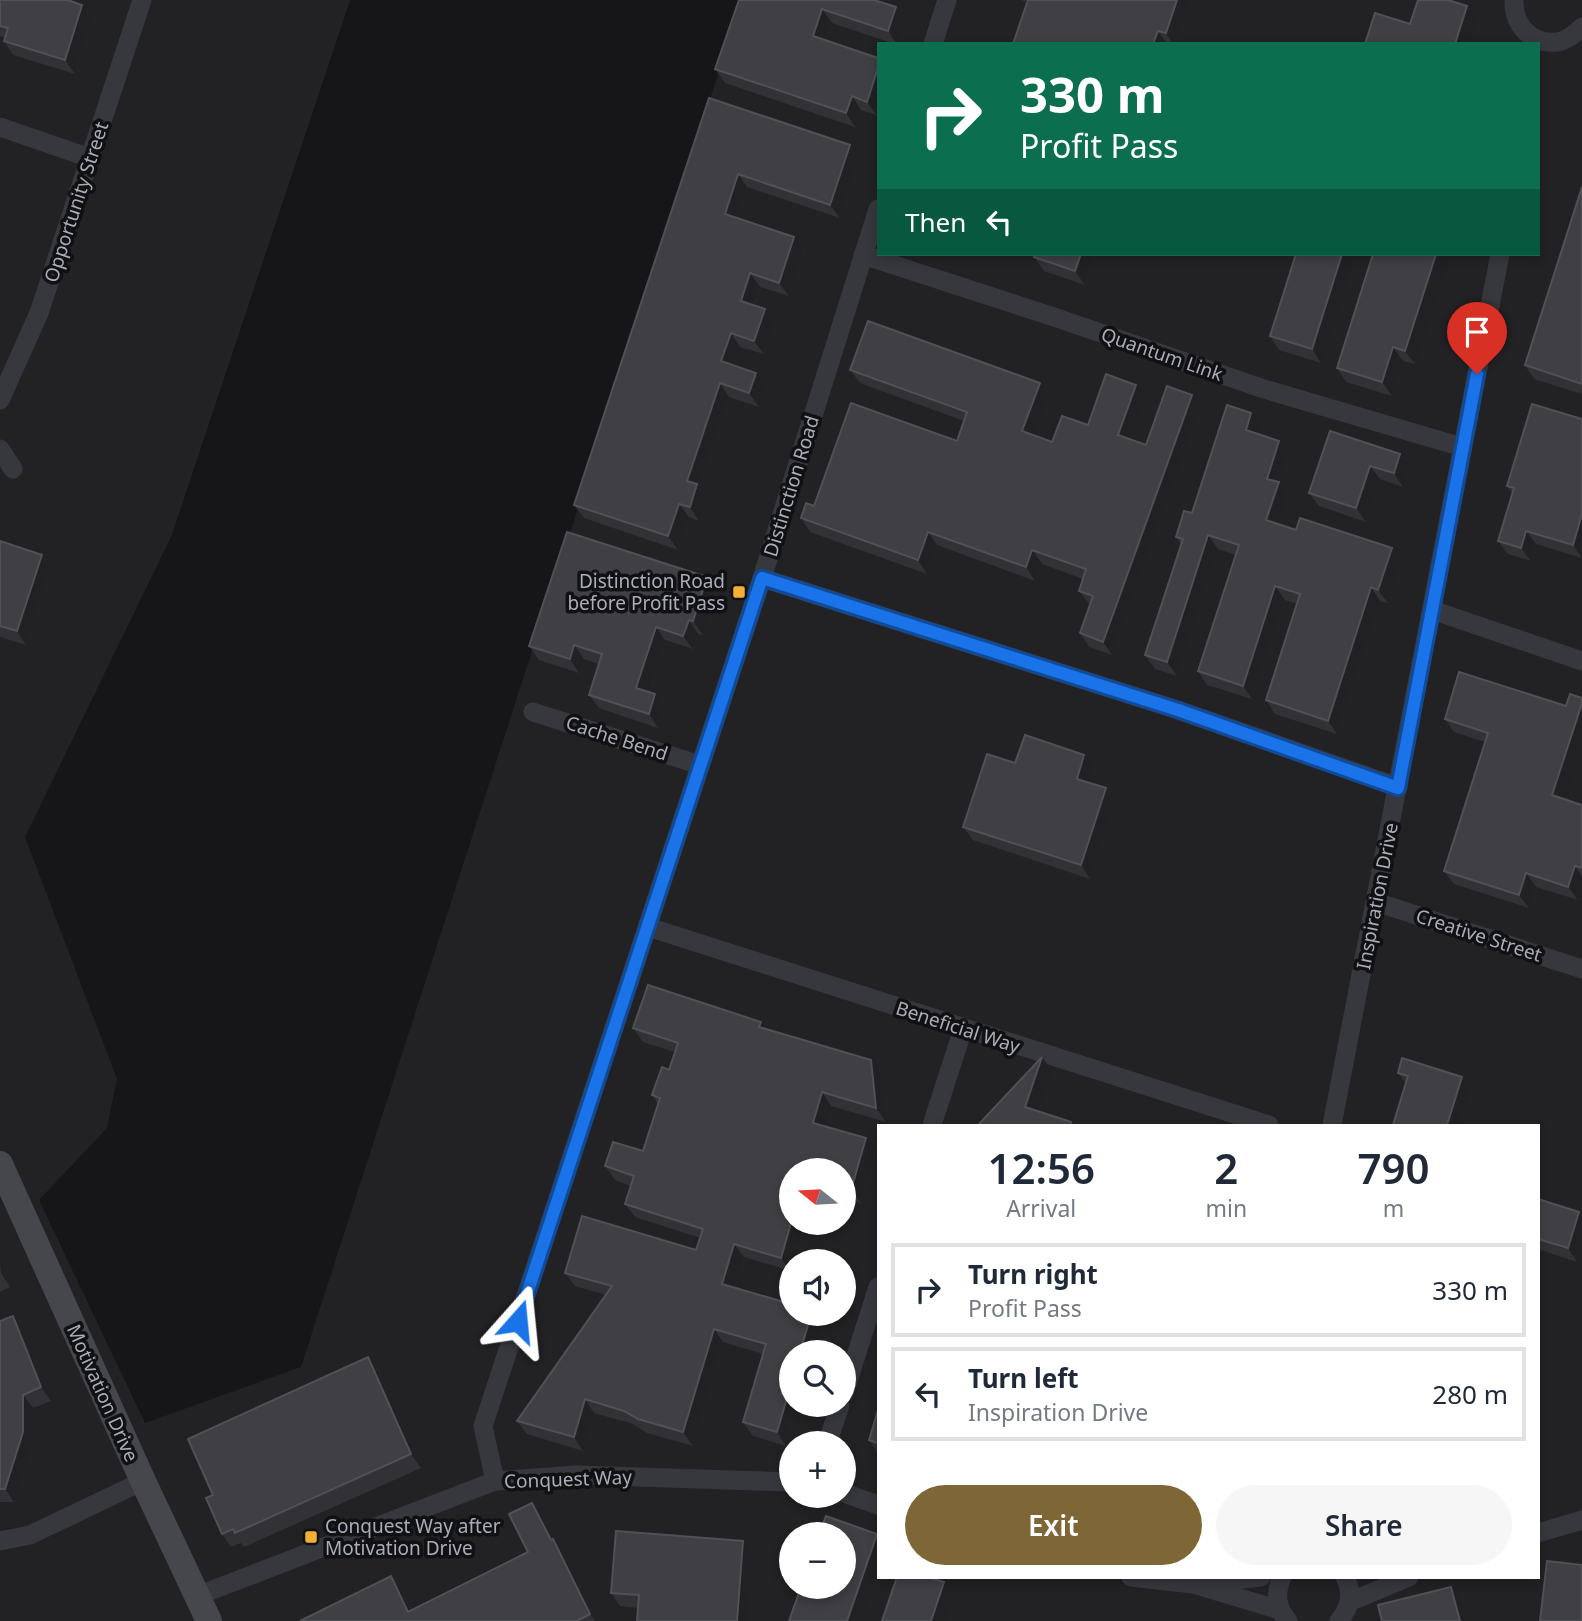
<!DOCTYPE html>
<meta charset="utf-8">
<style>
body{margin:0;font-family:"Noto Sans",sans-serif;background:#f6f6f7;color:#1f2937;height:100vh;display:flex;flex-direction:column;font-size:26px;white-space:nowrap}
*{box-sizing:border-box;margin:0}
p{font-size:23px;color:#747a83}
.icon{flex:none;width:38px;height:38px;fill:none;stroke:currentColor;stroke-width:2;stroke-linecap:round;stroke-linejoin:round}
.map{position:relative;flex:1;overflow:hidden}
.panel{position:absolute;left:877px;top:1124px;width:663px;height:455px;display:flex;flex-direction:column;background:#fff;border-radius:0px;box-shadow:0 4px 10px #0003}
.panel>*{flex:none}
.top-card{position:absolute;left:877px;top:42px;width:663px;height:214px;border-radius:0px;box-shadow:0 4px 10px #0003;background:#0b6e4f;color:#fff;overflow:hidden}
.needle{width:46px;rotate:288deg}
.buttons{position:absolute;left:779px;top:1158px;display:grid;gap:14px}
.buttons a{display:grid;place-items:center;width:77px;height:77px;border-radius:50%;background:#fff;box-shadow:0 4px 10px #0003;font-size:35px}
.pin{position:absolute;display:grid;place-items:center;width:60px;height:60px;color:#fff;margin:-72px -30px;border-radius:50% 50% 50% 0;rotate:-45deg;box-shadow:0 0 7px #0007}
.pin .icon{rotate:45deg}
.me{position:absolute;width:77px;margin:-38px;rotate:18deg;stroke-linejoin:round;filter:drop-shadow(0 0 5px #0008)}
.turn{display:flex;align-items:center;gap:24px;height:147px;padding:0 28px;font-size:32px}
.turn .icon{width:91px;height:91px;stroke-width:2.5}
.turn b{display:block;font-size:49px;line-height:60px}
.then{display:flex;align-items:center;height:66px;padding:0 28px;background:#0003;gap:14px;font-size:26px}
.eta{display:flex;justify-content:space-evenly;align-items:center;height:119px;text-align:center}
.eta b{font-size:42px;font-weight:600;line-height:49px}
.cta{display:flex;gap:14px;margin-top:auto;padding:14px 28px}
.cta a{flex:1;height:80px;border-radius:42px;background:#7e6636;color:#fff;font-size:28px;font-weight:600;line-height:80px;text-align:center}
.cta a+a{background:#f6f6f7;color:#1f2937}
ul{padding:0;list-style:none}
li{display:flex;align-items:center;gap:21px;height:94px;margin:0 14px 10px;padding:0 14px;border:4px solid #e0e1e3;border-radius:0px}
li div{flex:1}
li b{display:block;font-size:26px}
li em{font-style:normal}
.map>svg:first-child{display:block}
</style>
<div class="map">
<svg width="1582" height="1621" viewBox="0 0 1582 1621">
<rect width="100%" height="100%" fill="#161618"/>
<path fill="#222225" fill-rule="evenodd" d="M0 0H350L171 537 25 837 117 1079 107 1128 39 1200 145 1423 301 1367 742 0H1582V1621H0ZM878 44H1538V254H878ZM878 1125H1538V1577H878ZM791 1171H844V1223H791ZM791 1262H844V1314H791ZM791 1353H844V1405H791ZM791 1444H844V1496H791ZM791 1535H844V1587H791Z"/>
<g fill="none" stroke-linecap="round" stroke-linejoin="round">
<g stroke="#37383d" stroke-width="19">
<path d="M1514 0C1513 25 1531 45 1558 42 1568 40 1575 34 1582 27"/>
<polyline points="933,44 947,0"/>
<polyline points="0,127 90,158"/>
<polyline points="863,255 1054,317 1264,389 1462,447"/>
<polyline points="0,400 39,313 142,0"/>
<polyline points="0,449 13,469"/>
<polyline points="762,578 1178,710 1398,787"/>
<polyline points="1432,610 1582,661"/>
<polyline points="533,712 700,765"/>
<polyline points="1376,902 1582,969"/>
<polyline points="648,927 1269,1125"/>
<polyline points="932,1125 963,1029"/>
<polyline points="1332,1125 1500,254"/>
<polyline points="844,1393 878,1287"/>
<polyline points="827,1444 840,1405"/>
<polyline points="495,1481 483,1426 762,578 878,209"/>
<polyline points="844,1493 878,1505"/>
<polyline points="1538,1533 1582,1520"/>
<polyline points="0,1541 30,1535 143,1481"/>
<polyline points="1131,1577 1193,1584 1280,1610"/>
<path d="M1282 1577C1275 1593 1276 1608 1288 1621"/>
<polyline points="1205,1583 1261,1577"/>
<polyline points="197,1596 495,1481 576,1475 791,1482"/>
<polyline points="1349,1602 1409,1577"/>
<path d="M1339 1621C1350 1608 1353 1592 1345 1577"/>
</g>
<polyline stroke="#45474d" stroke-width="26" points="0,1164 143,1481 209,1621"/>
</g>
<g fill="#323236">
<polygon points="0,0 92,18 75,74 13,55 4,41 5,38 0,36"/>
<polygon points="739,0 896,7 906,21 898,44 895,44 832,23 826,40 877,115 861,110 855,127 725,83 715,69"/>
<polygon points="1021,0 1191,0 1176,44 1013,44 1027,2"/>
<polygon points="709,98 850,145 859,159 840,218 747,187 737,218 794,237 804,250 789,296 760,287 754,305 765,309 775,323 764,354 740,347 734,366 765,387 759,407 729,397 699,487 707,498 699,521 689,517 678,550 584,518 574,505"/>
<polygon points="1582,187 1582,394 1534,379 1525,365"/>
<polygon points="1096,254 1085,285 1044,271 1034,257"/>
<polygon points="1296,254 1321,363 1279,350 1270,336"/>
<polygon points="1373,254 1415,364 1403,361 1392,396 1346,382 1337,368"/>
<polygon points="850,370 1049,397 1035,436 1052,442 1146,399 1131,440 1146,445 1201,408 1112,655 1089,647 1080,633 1090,605 1079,591 1083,579 1042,564 1035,581 937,545 927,574 810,532 801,518 814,506 957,441 964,421 860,383"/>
<polygon points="1582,419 1582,558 1536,544 1531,561 1508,554 1498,541 1513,494 1507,486"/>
<polygon points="1261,426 1258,434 1289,454 1279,483 1288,496 1279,524 1402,561 1388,603 1380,601 1337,734 1275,714 1266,700 1297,604 1285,600 1252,699 1207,685 1198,671 1236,555 1218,549 1177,676 1155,669 1145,655 1181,545 1176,537 1192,513"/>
<polygon points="1330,431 1410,468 1403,487 1380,479 1366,522 1319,506 1309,493"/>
<polygon points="0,541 42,555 51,568 26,645 0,637"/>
<polygon points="707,577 717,591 703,635 698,634 693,649 665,640 649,692 655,694 665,707 658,728 599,708 589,695 599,664 584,659 579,673 539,660 529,646"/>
<polygon points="1459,672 1565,800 1582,805 1582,887 1578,900 1536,887 1529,908 1454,884 1444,871 1485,742 1454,732 1445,719"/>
<polygon points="1015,763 1094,768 1089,783 1106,788 1115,802 1090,879 973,840 963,827"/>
<polygon points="633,1028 767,1030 871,1060 881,1074 886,1122 831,1106 825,1126 876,1152 861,1203 844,1198 844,1171 791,1171 791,1223 805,1223 794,1262 791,1262 791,1271 744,1257 735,1287 791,1314 815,1314 822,1324 791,1405 798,1405 786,1446 753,1436 743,1422 763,1354 723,1342 693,1446 647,1433 633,1424 594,1413 583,1451 527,1434 517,1421 606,1295 575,1286 565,1273 696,1250 700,1238 635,1217 625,1204 631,1186 615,1180 605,1166 643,1151 658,1104 652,1095 669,1070 675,1052 643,1042"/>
<polygon points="1398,1073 1462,1077 1471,1091 1460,1125 1393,1125 1406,1084"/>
<polygon points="1538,1199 1579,1212 1582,1216 1582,1247 1577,1262 1538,1249"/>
<polygon points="0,1263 10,1287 0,1292"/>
<polygon points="0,1321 22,1329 51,1401 33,1408 33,1445 14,1502 0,1502"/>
<polygon points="378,1371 421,1468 244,1547 241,1543 231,1547 222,1534 213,1495"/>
<polygon points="878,1410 878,1453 869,1440"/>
<polygon points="542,1516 554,1540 563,1553 596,1621 300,1621 391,1576 400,1589 411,1610 528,1552"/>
<polygon points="752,1554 638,1608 620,1606 611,1593"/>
</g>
<g fill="#212124">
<polygon points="1177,0 1191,0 1176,44 1173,44 1166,33"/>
<polygon points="82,5 92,18 75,74 65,60"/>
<polygon points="1467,6 1477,20 1469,44 1455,44"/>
<polygon points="896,7 906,21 898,44 897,44 888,31"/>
<polygon points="822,9 832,23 822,50 813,36"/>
<polygon points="1158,31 1167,44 1153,44"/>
<polygon points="878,68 878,110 877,115 867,102"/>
<polygon points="852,96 861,110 855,127 846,113"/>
<polygon points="850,145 859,159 840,218 830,205"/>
<polygon points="738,174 747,187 734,227 725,214"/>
<polygon points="794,237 804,250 789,296 779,283"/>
<polygon points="1081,254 1096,254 1085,285 1075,271"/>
<polygon points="1342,254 1356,254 1321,363 1312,349"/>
<polygon points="1436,254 1450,254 1415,364 1405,351"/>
<polygon points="750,273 760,287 750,315 741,301"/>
<polygon points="765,309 775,323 764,354 754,341"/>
<polygon points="731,333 740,347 731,375 721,361"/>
<polygon points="1393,347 1403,361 1392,396 1382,382"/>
<polygon points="756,373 765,387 759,407 749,393"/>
<polygon points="720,383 729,397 699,487 707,498 699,521 690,507 687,481"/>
<polygon points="1040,383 1049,397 1032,445 1022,431"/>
<polygon points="1136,385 1146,399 1128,449 1118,435"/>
<polygon points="1192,395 1201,408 1112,655 1103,642"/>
<polygon points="1251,413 1261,426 1255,444 1246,430"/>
<polygon points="1279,441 1289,454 1279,483 1288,496 1276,534 1266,520 1267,479"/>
<polygon points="1400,454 1410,468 1403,487 1394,473"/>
<polygon points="1370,466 1380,479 1366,522 1356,508"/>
<polygon points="679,504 689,517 678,550 668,536"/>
<polygon points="1582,514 1582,558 1573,545"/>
<polygon points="1526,531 1536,544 1531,561 1521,548"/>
<polygon points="928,532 937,545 927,574 918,560"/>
<polygon points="1208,535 1218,549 1177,676 1167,662"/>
<polygon points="1392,548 1402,561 1388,603 1378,590"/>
<polygon points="1032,550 1042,564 1035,581 1026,567"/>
<polygon points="42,555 51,568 26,645 17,631"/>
<polygon points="707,577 717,591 703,635 693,621"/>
<polygon points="1275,586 1285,600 1252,699 1243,686"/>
<polygon points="1371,587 1380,601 1337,734 1328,721"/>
<polygon points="689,620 698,634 693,649 683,636"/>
<polygon points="656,627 665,640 646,701 636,688"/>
<polygon points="574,645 584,659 579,673 570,659"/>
<polygon points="655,694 665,707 658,728 649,714"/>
<polygon points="1582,703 1582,746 1562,809 1552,795"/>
<polygon points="1084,755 1094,768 1086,792 1077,779"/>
<polygon points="1106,788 1115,802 1090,879 1081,865"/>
<polygon points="1575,866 1582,876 1582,887 1578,900 1568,887"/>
<polygon points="1526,873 1536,887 1529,908 1519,895"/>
<polygon points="761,1022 770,1035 759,1027"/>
<polygon points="1042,1057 1052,1071 1035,1120 1025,1107"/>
<polygon points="871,1060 881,1074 886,1122 876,1108"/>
<polygon points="1462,1077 1471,1091 1460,1125 1447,1125"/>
<polygon points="822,1092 831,1106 822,1136 813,1123"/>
<polygon points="866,1138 876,1152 861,1203 851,1190"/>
<polygon points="1579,1212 1582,1216 1582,1247 1577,1262 1568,1248"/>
<polygon points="791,1223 805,1223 794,1262 791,1262 791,1271 781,1258"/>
<polygon points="734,1244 744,1257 732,1297 722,1284"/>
<polygon points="0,1263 10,1287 1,1273"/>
<polygon points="811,1314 815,1314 822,1324 814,1353 800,1353"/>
<polygon points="13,1316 22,1329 51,1401 41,1387"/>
<polygon points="714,1329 723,1342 693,1446 683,1432"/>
<polygon points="368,1357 378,1371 421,1468 411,1454"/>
<polygon points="791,1384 791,1405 798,1405 786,1446 777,1432"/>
<polygon points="23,1395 33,1408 33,1445 14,1502 5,1489"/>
<polygon points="585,1399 594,1413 583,1451 574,1437"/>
<polygon points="532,1503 542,1516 554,1540 563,1553 596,1621 595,1621 590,1614"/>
<polygon points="877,1534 878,1535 878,1571 861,1621 847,1621"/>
<polygon points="743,1541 752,1554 747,1621 737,1621"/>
<polygon points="391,1576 400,1589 416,1621 408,1612"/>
<polygon points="944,1582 953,1596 945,1621 931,1621"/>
<polygon points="1451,1587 1458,1597 1464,1621 1460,1621"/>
</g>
<g fill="#3f3f44" stroke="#4f5156" stroke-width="2">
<polygon points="0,0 68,0 82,5 65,60 4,41 8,28 0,26"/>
<polygon points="739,0 874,0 896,7 888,31 822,9 813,36 878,58 878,68 867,102 852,96 846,113 715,69"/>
<polygon points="1028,0 1177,0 1166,33 1158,31 1153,44 1013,44"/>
<polygon points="1418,0 1448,0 1467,6 1455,44 1365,44 1375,13 1410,24"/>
<polygon points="709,98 850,145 830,205 738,174 725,214 794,237 779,283 750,273 741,301 765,309 754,341 731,333 721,361 756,373 749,393 720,383 687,481 697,484 690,507 679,504 668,536 574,505"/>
<polygon points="1582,187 1582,384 1525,365"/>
<polygon points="1035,254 1081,254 1075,271 1034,257"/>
<polygon points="1296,254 1342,254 1312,349 1270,336"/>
<polygon points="1373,254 1436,254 1405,351 1393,347 1382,382 1337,368"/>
<polygon points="868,321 1040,383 1022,431 1052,442 1062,416 1088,425 1106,374 1136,385 1118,435 1146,445 1167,386 1192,395 1103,642 1080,633 1093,596 1079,591 1086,569 1032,550 1026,567 928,532 918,560 801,518 806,503 814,506 851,403 957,441 967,412 850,370"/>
<polygon points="1532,404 1582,419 1582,514 1573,545 1526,531 1521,548 1498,541 1514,488 1507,486"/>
<polygon points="1227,405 1251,413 1246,430 1279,441 1267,479 1279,482 1266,520 1296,530 1300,518 1392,548 1378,590 1371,587 1328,721 1266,700 1300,594 1275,586 1243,686 1198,671 1239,545 1208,535 1167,662 1145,655 1183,539 1176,537 1184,511 1192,513"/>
<polygon points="1330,431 1400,454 1394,473 1370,466 1356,508 1309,493"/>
<polygon points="567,532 707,577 693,621 689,620 683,636 656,627 636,688 655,694 649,714 589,695 602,654 574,645 570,659 529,646"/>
<polygon points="0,541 42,555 17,631 0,626"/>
<polygon points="1459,672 1566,706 1570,694 1582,698 1582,703 1552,795 1582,805 1582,868 1575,866 1568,887 1526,873 1519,895 1444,871 1488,733 1445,719"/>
<polygon points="1025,735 1084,755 1077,779 1106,788 1081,865 963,827 987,754 1015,763"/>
<polygon points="648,985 761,1022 759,1027 871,1060 876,1108 822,1092 813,1123 866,1138 851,1190 844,1187 844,1171 791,1171 791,1223 781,1258 734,1244 722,1284 791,1304 791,1314 811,1314 800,1353 791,1353 791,1384 777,1432 743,1422 766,1344 714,1329 683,1432 638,1419 624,1411 585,1399 574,1437 517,1421 612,1286 565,1273 582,1216 696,1250 703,1229 625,1204 634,1176 605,1166 613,1142 643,1151 660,1098 652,1095 662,1067 669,1070 678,1043 633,1028"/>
<polygon points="1042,1057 1025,1107 1071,1122 1070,1125 978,1125"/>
<polygon points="1402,1058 1462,1077 1447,1125 1393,1125 1408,1076 1398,1073"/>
<polygon points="1538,1199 1579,1212 1568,1248 1538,1239"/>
<polygon points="13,1316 41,1387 23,1395 23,1432 5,1489 0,1489 0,1321"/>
<polygon points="368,1357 411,1454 235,1533 233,1529 222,1534 206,1498 213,1495 188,1439"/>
<polygon points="878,1410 878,1443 869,1440"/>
<polygon points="532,1503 551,1540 553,1539 590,1614 577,1621 300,1621 391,1576 408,1612 528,1552 509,1514"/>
<polygon points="826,1516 877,1534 847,1621 789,1621 801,1587 844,1587 844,1535 819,1535"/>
<polygon points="616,1531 743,1541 737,1621 637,1621 639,1595 611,1593"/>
<polygon points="1547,1561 1582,1565 1582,1621 1540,1621"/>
<polygon points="897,1577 927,1577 944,1582 931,1621 882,1621"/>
<polygon points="1451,1587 1460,1621 1382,1621 1378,1605"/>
</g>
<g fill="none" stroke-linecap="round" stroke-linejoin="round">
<defs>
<polyline id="route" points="518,1321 762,578 1178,710 1398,788 1477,374"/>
</defs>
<use href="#route" stroke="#114b97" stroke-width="18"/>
<use href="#route" stroke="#1a73e8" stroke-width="12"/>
</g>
<g fill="#f2b134" stroke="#111113" stroke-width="2.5">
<rect x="732" y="585" width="14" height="14" rx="3.5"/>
<rect x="304" y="1530" width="14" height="14" rx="3.5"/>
</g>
<g text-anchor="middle" stroke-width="7" stroke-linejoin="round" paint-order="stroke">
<g font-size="19" fill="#a8adb8" stroke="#111113">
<text transform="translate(76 202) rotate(-72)" y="7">Opportunity Street</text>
<text transform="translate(1162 354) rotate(19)" y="7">Quantum Link</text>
<text transform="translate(791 486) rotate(-73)" y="7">Distinction Road</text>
<text transform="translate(617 738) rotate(18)" y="7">Cache Bend</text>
<text transform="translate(1377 896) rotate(-79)" y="7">Inspiration Drive</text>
<text transform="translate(1479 935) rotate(18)" y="7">Creative Street</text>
<text transform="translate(958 1027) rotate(18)" y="7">Beneficial Way</text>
<text transform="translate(103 1393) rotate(66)" y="7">Motivation Drive</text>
<text transform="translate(568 1479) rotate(-2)" y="7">Conquest Way</text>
</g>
<g font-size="19" fill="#a8adb8" stroke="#111113" text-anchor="end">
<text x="725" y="588">Distinction Road<tspan x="725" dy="22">before Profit Pass</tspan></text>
<text x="325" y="1533" text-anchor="start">Conquest Way after<tspan x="325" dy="22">Motivation Drive</tspan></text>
</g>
</g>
</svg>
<div class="buttons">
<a><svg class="needle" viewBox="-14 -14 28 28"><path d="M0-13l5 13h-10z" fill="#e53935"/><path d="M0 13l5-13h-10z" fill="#747a83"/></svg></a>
<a><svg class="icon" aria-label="sound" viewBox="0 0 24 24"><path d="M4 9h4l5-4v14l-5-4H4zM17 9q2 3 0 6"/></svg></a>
<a><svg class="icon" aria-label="search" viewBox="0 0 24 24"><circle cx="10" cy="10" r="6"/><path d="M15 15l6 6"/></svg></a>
<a>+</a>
<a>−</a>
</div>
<div class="pin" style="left:1477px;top:374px;background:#d93025"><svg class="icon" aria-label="arrive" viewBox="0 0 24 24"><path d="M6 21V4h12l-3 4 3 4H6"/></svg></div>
<svg class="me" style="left:518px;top:1321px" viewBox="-20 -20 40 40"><path d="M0-17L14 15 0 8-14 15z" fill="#1a73e8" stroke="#fff" stroke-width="4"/></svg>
<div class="top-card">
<div class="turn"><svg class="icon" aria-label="right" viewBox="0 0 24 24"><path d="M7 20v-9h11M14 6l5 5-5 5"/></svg><div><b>330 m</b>Profit Pass</div></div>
<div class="then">Then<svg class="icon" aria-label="left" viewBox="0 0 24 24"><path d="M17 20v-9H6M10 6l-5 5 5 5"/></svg></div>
</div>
<section class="panel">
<div class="eta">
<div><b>12:56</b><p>Arrival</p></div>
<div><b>2</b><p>min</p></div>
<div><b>790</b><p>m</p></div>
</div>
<ul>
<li><svg class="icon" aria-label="right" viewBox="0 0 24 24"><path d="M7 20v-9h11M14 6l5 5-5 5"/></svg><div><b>Turn right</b><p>Profit Pass</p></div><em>330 m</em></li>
<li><svg class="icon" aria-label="left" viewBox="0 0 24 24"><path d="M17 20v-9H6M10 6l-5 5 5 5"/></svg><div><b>Turn left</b><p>Inspiration Drive</p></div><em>280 m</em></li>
</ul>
<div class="cta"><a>Exit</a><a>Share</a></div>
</section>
</div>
